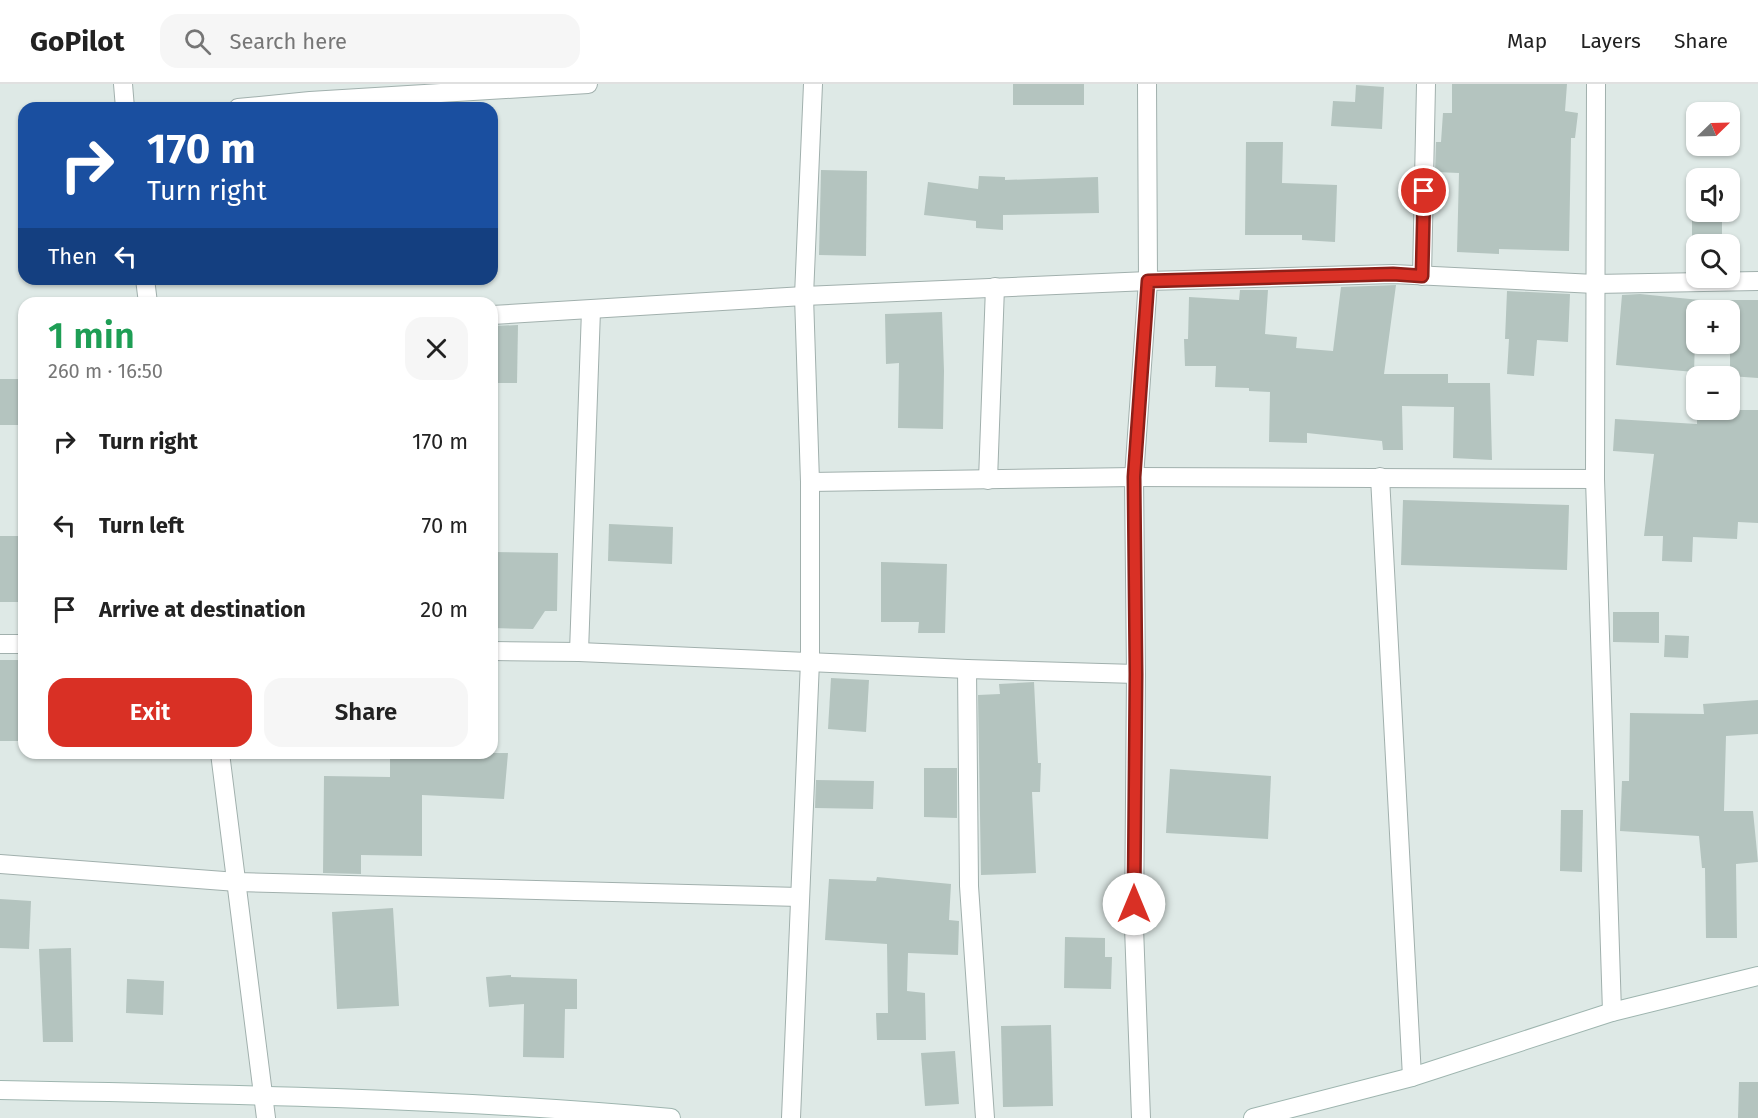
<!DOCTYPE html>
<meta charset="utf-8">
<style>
body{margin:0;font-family:"Fira Sans",sans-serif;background:#f6f6f6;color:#222;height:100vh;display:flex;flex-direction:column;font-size:22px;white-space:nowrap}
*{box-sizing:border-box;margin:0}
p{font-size:20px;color:#767676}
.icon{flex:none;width:33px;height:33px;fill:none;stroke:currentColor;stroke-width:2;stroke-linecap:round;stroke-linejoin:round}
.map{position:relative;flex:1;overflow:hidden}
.panel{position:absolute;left:18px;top:213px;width:480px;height:462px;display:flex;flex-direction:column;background:#fff;border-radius:18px;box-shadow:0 2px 4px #0004}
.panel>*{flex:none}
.hud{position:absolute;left:18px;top:18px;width:480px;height:183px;border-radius:18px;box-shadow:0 2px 4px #0004;background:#1a4fa0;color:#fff;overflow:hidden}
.needle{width:39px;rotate:67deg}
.buttons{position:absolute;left:1686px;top:18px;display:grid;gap:12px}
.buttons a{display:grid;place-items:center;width:54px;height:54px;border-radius:12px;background:#fff;box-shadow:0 2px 4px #0004;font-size:30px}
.pin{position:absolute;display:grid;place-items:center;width:51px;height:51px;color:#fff;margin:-26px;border:3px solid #fff;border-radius:50%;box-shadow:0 2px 6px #0007}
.me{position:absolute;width:66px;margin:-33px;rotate:0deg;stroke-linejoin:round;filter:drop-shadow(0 0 4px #0008)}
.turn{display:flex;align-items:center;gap:21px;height:126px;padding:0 30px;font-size:27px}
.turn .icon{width:78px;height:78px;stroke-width:2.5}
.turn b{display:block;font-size:42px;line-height:51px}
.then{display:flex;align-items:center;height:57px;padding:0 30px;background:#0003;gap:12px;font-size:22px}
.round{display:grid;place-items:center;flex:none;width:63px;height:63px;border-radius:18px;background:#f6f6f6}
.overview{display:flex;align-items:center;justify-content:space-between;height:102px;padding:0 30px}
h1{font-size:36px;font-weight:600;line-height:45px;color:#1e9e55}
.primary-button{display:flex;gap:12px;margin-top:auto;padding:12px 30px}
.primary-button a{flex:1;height:69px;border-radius:18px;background:#d93025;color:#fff;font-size:24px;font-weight:600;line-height:69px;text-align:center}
.primary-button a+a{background:#f6f6f6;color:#222}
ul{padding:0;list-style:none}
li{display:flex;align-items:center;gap:18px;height:84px;padding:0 30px}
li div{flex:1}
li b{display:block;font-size:22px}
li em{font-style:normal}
header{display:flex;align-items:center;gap:36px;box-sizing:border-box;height:84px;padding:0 30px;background:#fff;border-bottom:2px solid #e0e0e0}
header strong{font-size:28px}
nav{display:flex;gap:33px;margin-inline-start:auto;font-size:21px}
.search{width:420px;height:54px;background:#f6f6f6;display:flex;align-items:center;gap:15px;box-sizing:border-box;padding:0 21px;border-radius:18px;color:#767676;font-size:22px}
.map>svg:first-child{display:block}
</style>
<header>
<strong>GoPilot</strong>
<div class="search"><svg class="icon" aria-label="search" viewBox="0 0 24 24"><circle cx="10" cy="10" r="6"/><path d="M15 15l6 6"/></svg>Search here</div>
<nav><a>Map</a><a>Layers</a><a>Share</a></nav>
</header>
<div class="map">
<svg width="1758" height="1034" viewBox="0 0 1758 1034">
<rect width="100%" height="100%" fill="#dee9e6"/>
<g fill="#b4c4bf">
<rect x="1013" y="0" width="71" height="21"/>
<polygon points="1452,0 1567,0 1565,27 1578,29 1575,54 1571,54 1569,167 1499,165 1499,170 1457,168 1459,89 1435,88 1436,58 1441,58 1443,29 1452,29"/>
<polygon points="1356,1 1384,3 1382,45 1331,42 1333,17 1355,18"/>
<polygon points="1246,58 1283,58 1282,99 1337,101 1335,158 1302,156 1302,151 1245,151"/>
<polygon points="821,86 867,87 866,172 819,171"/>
<polygon points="1692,90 1722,90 1722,94 1696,94 1696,128 1722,128 1722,154 1692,154"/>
<polygon points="979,92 1005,93 1005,96 1098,93 1099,129 1003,131 1003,146 976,144 976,137 924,131 928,98 978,105"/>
<polygon points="1396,201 1384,290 1448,290 1448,299 1490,299 1492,376 1453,374 1454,323 1402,322 1403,366 1383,366 1382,357 1307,349 1307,359 1269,358 1270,308 1249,307 1249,304 1215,303 1216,282 1185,282 1184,255 1188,255 1189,213 1239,216 1240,206 1268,206 1265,250 1297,253 1296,264 1333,267 1341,203"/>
<polygon points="1507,207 1570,210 1568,258 1537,256 1534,292 1507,290 1509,255 1505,255"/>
<polygon points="1640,210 1700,216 1699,226 1696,226 1694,288 1616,281 1622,211"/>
<polygon points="1730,216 1758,216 1758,294 1730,292"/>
<polygon points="942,228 944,287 943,345 898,344 899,279 886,280 885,230"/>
<polygon points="518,241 517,299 492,299 492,242"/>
<polygon points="0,295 19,295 21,341 0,341"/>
<polygon points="1697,326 1758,326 1758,439 1738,438 1737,455 1693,453 1692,478 1662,477 1663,452 1644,452 1654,370 1613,367 1615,335 1697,340"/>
<polygon points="1403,416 1569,421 1567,486 1401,481"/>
<polygon points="609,440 673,443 672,480 608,477"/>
<rect x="0" y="452" width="22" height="66"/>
<polygon points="492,468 558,469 557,527 545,527 533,545 492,544"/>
<polygon points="881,478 947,480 945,549 918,549 919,538 881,538"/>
<polygon points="1613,528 1659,528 1659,559 1613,558"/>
<polygon points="1665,551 1689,552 1688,574 1664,573"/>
<rect x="0" y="576" width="24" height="81"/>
<polygon points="831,594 869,596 866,648 828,645"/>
<polygon points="1034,598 1038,679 1041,679 1040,708 1032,708 1036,789 981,791 978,611 1000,610 999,600"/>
<polygon points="1758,616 1758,650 1726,652 1724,727 1753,727 1758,778 1736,780 1737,854 1706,854 1705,784 1702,784 1699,752 1620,747 1622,697 1629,697 1630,629 1704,630 1703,620"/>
<polygon points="390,669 508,669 504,715 422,711 422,772 361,771 361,790 323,789 324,692 390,693"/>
<polygon points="924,684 957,684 957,734 924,733"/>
<polygon points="1170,685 1271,692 1268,755 1166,749"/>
<polygon points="816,696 874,697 873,725 815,724"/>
<polygon points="1561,726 1583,726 1582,788 1560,787"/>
<polygon points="877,793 951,800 949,836 959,837 958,871 908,869 907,907 925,909 926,956 877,956 876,929 888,929 887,860 825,856 829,795 876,797"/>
<polygon points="0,815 31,817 29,865 0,864"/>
<polygon points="393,824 399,922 337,925 332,828"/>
<polygon points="1065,853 1105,854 1105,873 1112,873 1111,905 1064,904"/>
<polygon points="71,864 73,958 43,958 39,865"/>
<polygon points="511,891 511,893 577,895 577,925 565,925 564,974 523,973 524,920 489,923 486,893"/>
<polygon points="127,895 164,897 163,931 126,929"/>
<polygon points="1051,941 1053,1022 1003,1023 1001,942"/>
<polygon points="955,967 959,1020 925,1022 921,969"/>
<polygon points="1739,998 1758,998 1758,1034 1738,1034"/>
</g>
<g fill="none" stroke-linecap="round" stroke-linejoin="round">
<defs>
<g id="street">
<polyline points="123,0 125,24"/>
<polyline points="1596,0 1595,395 1612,928"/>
<polyline points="238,24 310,17 588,0"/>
<polyline points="1422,192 1426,0"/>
<polyline points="145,195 148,219"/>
<polyline points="492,231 804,212 1148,197 1393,190 1595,200 1758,197"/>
<polyline points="1380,393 1412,993"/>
<polyline points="988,396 995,203"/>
<polyline points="810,398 1134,393 1595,395"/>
<polyline points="0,560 24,560"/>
<polyline points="492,567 579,568 967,585 1136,590"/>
<polyline points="579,568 591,226"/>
<polyline points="967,585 969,802 985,1034"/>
<polyline points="220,669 266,1034"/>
<polyline points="0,780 237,798 799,813"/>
<polyline points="791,1034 810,577 810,398 804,212 813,0"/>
<polyline points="1141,1034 1134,843 1136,590 1134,393 1148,197 1147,0"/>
</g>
<g id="secondary">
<path d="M0 1006C224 1010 448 1014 671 1034"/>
<polyline points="1253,1034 1412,993 1612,928 1758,892"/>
</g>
</defs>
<use href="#street" stroke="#a1b0ad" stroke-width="20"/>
<use href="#secondary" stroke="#9eb5af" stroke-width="20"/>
<use href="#street" stroke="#fff" stroke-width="18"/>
<use href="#secondary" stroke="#fff" stroke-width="18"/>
</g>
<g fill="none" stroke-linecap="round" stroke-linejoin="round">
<defs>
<polyline id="route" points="1134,820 1136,590 1134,393 1148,197 1393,190 1422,192 1424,107"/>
</defs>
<use href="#route" stroke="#8d1f18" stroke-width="15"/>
<use href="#route" stroke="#d93025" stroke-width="10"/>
</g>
</svg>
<div class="buttons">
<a><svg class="needle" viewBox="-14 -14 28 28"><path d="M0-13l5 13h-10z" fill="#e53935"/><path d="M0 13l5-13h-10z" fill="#767676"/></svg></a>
<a><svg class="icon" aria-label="sound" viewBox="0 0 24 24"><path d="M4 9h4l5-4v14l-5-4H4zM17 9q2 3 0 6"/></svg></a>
<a><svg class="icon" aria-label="search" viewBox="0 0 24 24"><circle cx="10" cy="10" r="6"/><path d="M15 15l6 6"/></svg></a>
<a>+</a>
<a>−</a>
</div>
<div class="pin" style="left:1424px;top:107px;background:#d93025"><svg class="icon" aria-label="arrive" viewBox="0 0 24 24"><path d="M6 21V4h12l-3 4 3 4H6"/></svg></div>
<svg class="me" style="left:1134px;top:820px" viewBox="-20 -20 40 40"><circle r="19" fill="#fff"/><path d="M0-13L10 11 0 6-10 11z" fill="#d93025"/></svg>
<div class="hud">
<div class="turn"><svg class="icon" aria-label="right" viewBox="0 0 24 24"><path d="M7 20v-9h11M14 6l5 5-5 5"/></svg><div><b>170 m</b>Turn right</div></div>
<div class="then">Then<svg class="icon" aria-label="left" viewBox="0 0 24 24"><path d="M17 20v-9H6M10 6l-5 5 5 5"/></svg></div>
</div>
<section class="panel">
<div class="overview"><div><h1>1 min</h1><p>260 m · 16:50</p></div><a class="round"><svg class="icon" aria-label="close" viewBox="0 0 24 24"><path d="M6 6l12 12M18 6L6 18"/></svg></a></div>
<ul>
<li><svg class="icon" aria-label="right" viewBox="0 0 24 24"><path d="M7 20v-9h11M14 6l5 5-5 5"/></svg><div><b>Turn right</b></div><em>170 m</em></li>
<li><svg class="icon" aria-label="left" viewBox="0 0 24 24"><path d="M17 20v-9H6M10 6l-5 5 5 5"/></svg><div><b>Turn left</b></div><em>70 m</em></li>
<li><svg class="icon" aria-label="arrive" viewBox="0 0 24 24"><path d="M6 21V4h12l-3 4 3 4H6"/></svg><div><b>Arrive at destination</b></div><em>20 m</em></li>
</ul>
<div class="primary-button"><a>Exit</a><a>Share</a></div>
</section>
</div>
